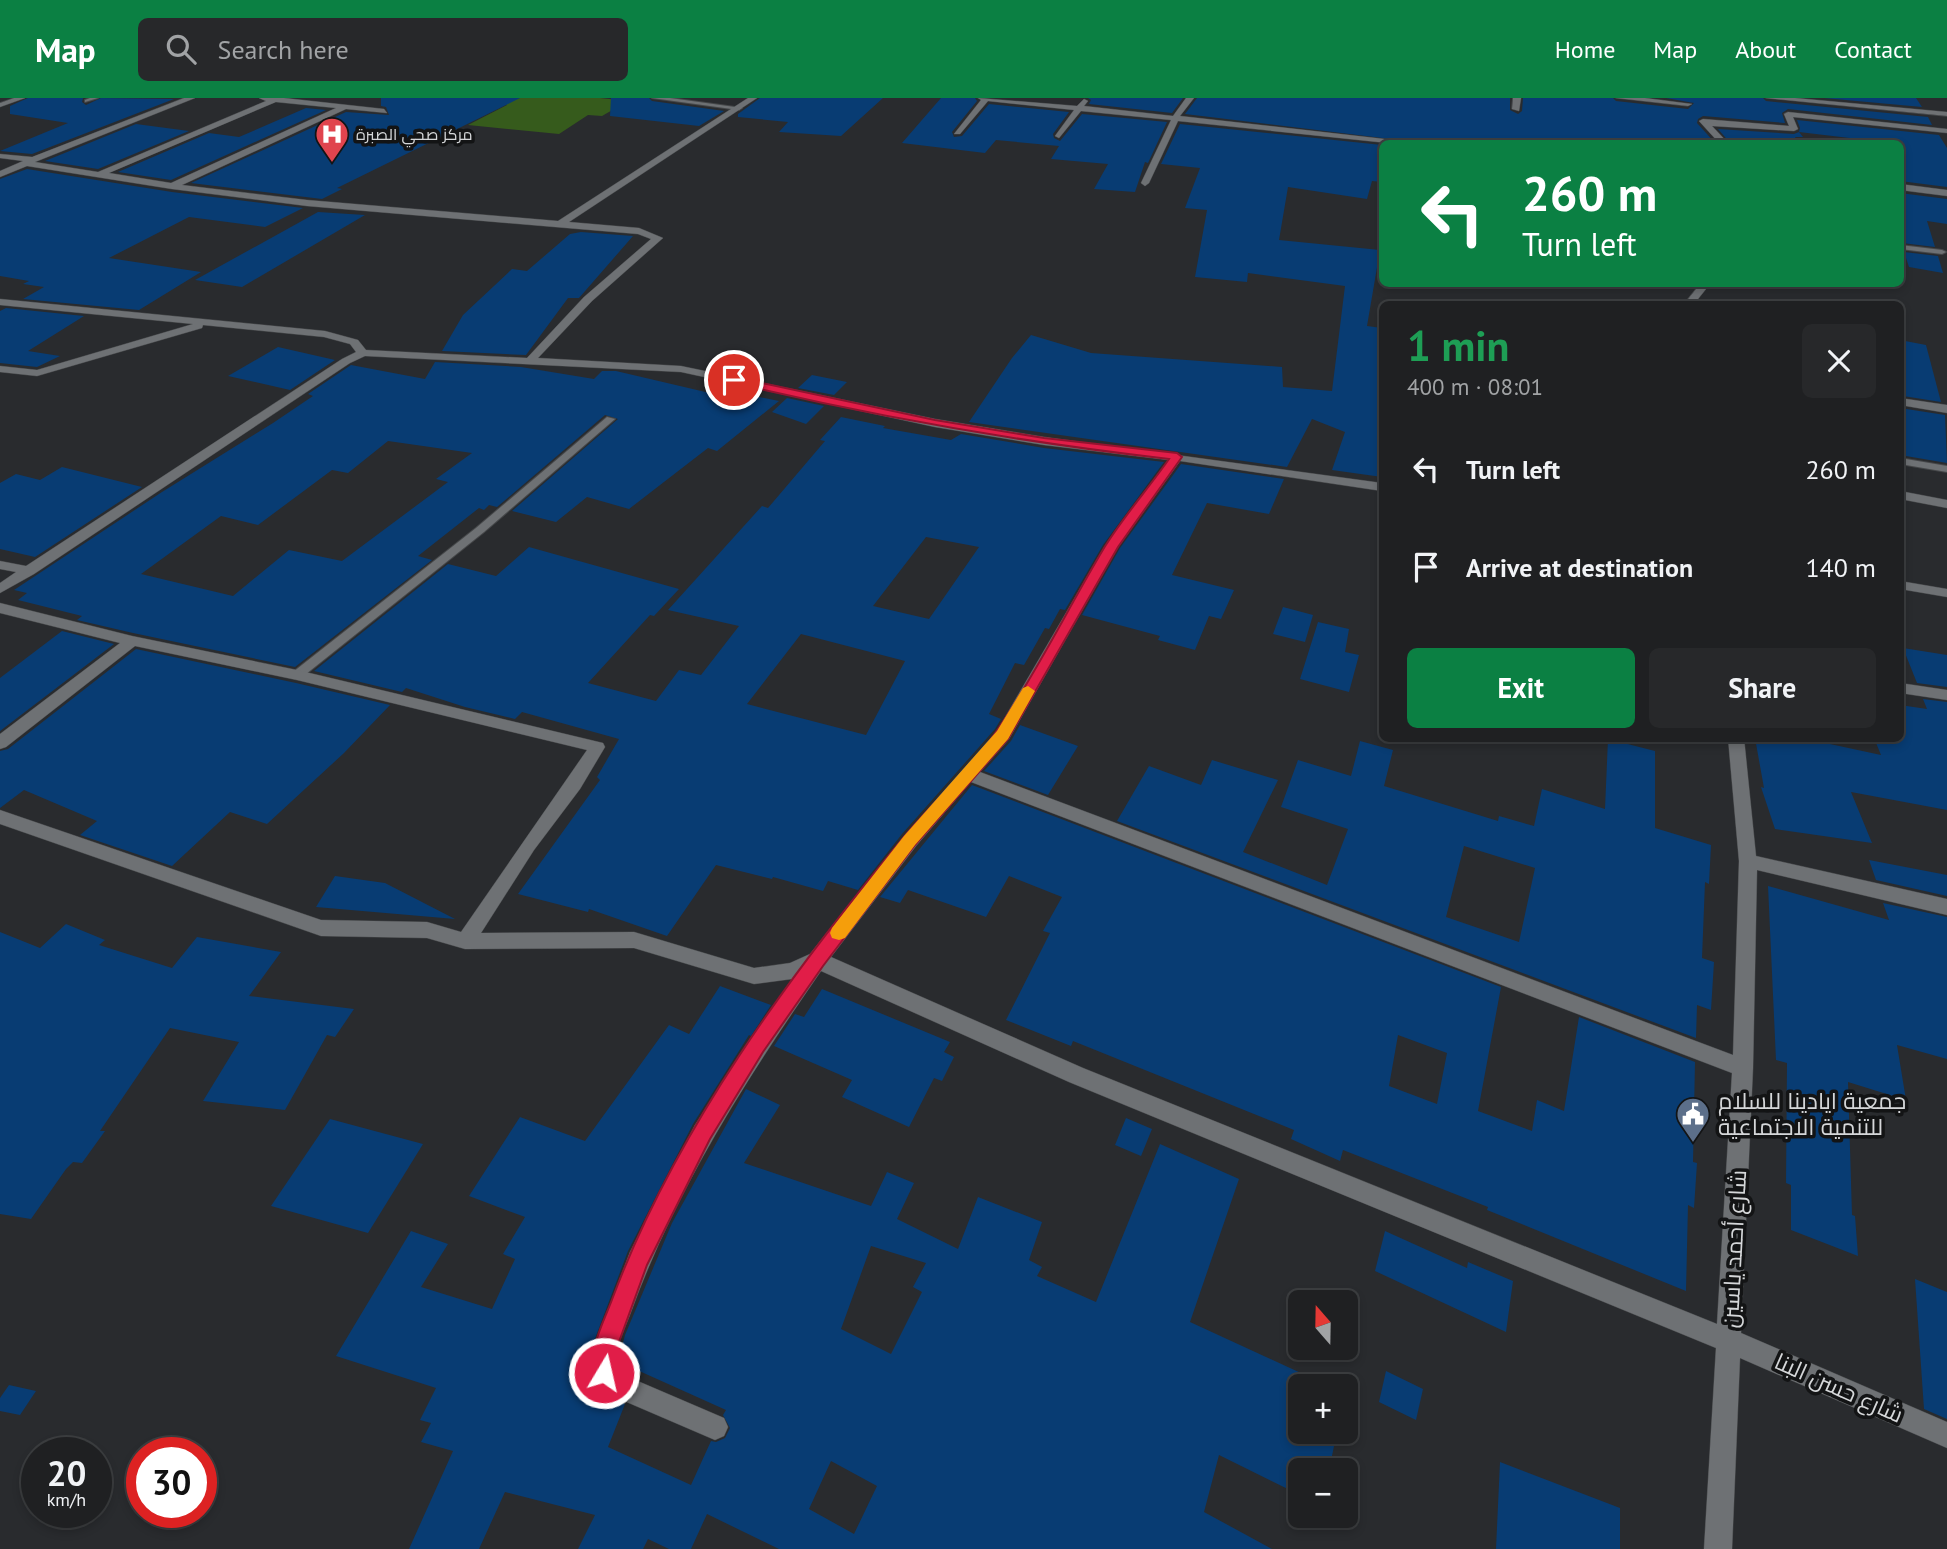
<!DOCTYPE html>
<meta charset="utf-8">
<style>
body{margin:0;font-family:"PT Sans",Cairo,sans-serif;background:#27282a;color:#f1f3f6;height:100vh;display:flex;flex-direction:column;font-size:26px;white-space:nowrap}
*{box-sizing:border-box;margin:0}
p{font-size:23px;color:#a1a3a5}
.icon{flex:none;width:38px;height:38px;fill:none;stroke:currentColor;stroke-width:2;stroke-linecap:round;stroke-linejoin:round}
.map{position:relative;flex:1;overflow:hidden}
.details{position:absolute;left:1379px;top:203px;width:525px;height:441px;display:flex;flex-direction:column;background:#1f2022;border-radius:10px;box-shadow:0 4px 10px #0003,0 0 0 2px #3c3e40}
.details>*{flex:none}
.top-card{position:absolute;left:1379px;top:42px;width:525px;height:147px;border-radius:10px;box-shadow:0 4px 10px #0003,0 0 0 2px #3c3e40;background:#0b8043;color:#fff;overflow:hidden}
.needle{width:46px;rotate:340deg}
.fabs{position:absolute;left:1288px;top:1192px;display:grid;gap:14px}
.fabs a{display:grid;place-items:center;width:70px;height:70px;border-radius:10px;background:#1f2022;box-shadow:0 4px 10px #0003,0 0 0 2px #3c3e40;font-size:35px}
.speed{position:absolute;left:21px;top:1339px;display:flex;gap:14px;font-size:35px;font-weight:700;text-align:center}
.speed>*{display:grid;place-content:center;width:91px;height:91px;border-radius:50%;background:#1f2022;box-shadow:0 4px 10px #0003,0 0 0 2px #3c3e40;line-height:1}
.speed small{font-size:18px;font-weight:400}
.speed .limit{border:10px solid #d22;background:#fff;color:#111}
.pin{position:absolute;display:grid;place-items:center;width:60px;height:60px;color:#fff;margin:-30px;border:4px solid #fff;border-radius:50%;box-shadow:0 2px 7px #0007}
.me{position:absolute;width:77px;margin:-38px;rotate:9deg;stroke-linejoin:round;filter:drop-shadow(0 0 5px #0008)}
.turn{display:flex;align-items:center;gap:24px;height:147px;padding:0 28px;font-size:32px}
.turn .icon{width:91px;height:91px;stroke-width:2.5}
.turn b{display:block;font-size:49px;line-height:60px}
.round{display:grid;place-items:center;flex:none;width:74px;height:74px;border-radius:10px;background:#27282a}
.overview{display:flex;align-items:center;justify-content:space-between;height:119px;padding:0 28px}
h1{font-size:42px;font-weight:700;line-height:52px;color:#1e9e55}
.action{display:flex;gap:14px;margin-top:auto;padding:14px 28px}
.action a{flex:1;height:80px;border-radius:10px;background:#0b8043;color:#fff;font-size:28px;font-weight:700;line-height:80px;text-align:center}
.action a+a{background:#27282a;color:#f1f3f6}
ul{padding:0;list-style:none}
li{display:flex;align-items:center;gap:21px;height:98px;padding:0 28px}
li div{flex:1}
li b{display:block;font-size:26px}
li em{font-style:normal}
header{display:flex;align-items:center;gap:42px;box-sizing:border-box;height:98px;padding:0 35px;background:#0b8043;color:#fff}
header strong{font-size:33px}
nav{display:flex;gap:38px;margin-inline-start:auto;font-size:24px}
.search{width:490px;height:63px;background:#27282a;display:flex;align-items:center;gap:18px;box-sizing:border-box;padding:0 24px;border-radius:10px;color:#a1a3a5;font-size:26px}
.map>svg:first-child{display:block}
</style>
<header>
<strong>Map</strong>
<div class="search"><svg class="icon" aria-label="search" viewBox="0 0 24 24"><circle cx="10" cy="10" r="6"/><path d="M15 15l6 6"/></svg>Search here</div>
<nav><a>Home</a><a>Map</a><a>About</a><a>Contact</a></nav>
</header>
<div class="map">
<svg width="1947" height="1451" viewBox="0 0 1947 1451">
<rect width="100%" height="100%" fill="#292b2e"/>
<polygon fill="#365b1c" points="501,0 600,0 628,3 602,18 588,17 559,36 468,27 507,7"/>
<g fill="#083c73" fill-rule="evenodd">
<polygon points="28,0 83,0 82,4 86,7 101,0 174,1 32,56 0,53 68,25 10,16 10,8"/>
<polygon points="381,0 520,0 337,90 342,91 322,101 191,85 346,14 389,17 386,9 381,8"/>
<polygon points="611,0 649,0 652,3 724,13 699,28 610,18"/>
<polygon points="760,0 883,0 841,38 779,34 788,24 738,19 738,16"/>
<polygon points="941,0 975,0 977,3 952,34 954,39 962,38 989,6 1069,14 1053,36 1054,40 1060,43 1082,16 1167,24 1148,65 1145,64 1135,94 1094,91 1108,66 1051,61 1059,48 996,42 985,55 902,45"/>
<polygon points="1088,0 1183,0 1172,15 1089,6 1091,2"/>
<polygon points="1197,0 1510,0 1510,12 1518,16 1522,13 1523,0 1613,0 1616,3 1688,11 1694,5 1666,0 1763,0 1766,3 1928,19 1932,27 1788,11 1782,15 1785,25 1703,18 1698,21 1697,25 1716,46 1431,46 1185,16"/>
<polygon points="1824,0 1916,0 1922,9"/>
<polygon points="306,10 326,12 171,82 118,74 209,35 239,39"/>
<polygon points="1797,22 1939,37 1947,50 1947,89 1900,83 1900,46 1799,34 1800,30"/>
<polygon points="136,26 189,33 98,71 45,63"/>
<polygon points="1180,26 1382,47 1382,84 1372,83 1367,101 1288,89 1279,142 1380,152 1367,228 1382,230 1382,379 1332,372 1345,334 1312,321 1287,369 969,324 1012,260 1031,237 1091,255 1282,269 1283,289 1332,293 1345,188 1248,175 1247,184 1195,179 1207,112 1185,110 1200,70 1161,66"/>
<polygon points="1718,31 1794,36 1799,34 1803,39 1795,39 1800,46 1731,46"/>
<polygon points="27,71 172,94 303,110 265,129 189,119 109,160 201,174 139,212 23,201 44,189 23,186 29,183 0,178 0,81"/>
<polygon points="1900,95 1947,101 1947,126 1927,123 1935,149 1902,145"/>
<polygon points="318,114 365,117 242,189 195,182"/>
<polygon points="581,134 633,138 579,200 568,200 526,257 442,253 463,217 512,171 527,173 570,136"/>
<polygon points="1904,154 1938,158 1943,175 1909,169"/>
<polygon points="6,210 84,218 28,253 60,258 37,269 0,265 0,213"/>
<polygon points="1900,242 1926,247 1941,304 1903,298"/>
<polygon points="278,249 335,262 290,292 228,278"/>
<path d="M435 264 521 269 594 281 602 273H616L714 296 721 291 779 303 717 353 708 350 629 411 587 399 556 424 512 413 618 321 605 317 497 409 489 407 484 412 479 410 418 458 432 462 295 569 133 535 77 522 82 518 18 502 27 495 14 492 162 394 273 325 313 298 308 296 351 267 425 281ZM388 343 472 355 436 381 448 384 342 463 289 452 233 498 141 476 221 418 258 427 332 372 348 375Z"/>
<polygon points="812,277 847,284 834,297 798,290"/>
<polygon points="787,300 824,308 806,326 772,314"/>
<polygon points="1900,310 1945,317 1947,365 1900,357"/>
<path d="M841 319 885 328 883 330 951 342 961 336 1044 350 1164 364 1103 447 1065 512 1060 511 1049 531 1045 530 1024 567 1015 565 989 616 1001 621 995 631 902 736 858 792 828 783 823 793 773 779 772 781 716 767 667 838 589 811 588 814 518 796 600 682 597 679 619 641 522 614 515 621 465 609 406 590 402 594 314 573 448 466 496 478 529 449 679 491 654 518 650 517 588 585 656 603 679 572 701 577 739 528 668 512 762 408 768 410 825 343 820 342ZM926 439 979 449 929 521 873 508ZM801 536 905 563 866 637 747 606Z"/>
<polygon points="1181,366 1284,381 1269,416 1207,405 1172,477 1234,492 1221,521 1209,518 1195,552 1158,542 1160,538 1082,517 1120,450"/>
<polygon points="62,369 142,389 35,459 0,451 0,385 16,376 40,382"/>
<polygon points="1283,509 1313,517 1305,544 1273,536"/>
<polygon points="1318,524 1349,531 1345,554 1359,557 1349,594 1300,581"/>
<polygon points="62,533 114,546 0,633 0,580"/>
<polygon points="1903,550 1947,557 1947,589 1917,585"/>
<polygon points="136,551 296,585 390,607 344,655 267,726 230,714 172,768 80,737 97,723 24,692 0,710 0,653 8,651"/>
<polygon points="1923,601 1947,604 1947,712 1851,694 1872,745 1775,731 1761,689 1764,690 1755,640 1802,640 1881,657 1874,640 1900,640 1900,607 1927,611"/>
<polygon points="1020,627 1078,648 1048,697 984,673 1011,643"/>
<path d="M1608 641 1655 653V730L1711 747 1709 786 1705 784 1702 860 1714 864 1711 912 1697 907 1696 940 1117 723 1149 668 1201 687 1212 662 1278 682 1243 754 1327 787 1348 731 1281 709 1298 662 1351 678 1360 643 1393 652 1384 688 1498 723 1499 718 1534 728 1542 691 1605 711ZM1464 748 1535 770 1519 844 1446 819Z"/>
<path d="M972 687 1501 889 1478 1013 1532 1033 1537 1002 1564 1013 1579 919 1695 964 1693 1064 1697 1065 1694 1110 1688 1107 1686 1193 1487 1112 1488 1109 1343 1052 1340 1063 1291 1041 1294 1032 1073 943 1071 948 1006 922 1050 835 1043 833 1062 799 1009 778 986 819 908 792 900 805 880 799ZM1398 937 1447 955 1437 1006 1389 988Z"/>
<polygon points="1869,762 1947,777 1947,798 1876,782"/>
<polygon points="335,778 385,785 455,821 316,809"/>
<polygon points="1768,788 1889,822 1883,805 1947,819 1947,961 1897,947 1906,1002 1848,984 1852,1117 1855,1118 1858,1158 1791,1132 1791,1087 1786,1085 1787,965 1776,962"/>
<polygon points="66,826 105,842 99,847 172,870 197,839 281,854 249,898 354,911 335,939 327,937 285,1012 203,1003 239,944 170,930 100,1033 105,1033 82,1065 73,1064 66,1071 31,1121 0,1116 0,834 40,850"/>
<path d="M720 888 771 907 751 938 749 937 693 1026 628 1153 590 1254 589 1276 599 1294 625 1306 608 1349 691 1387 711 1343 716 1344 725 1340 730 1330 723 1317 726 1312 637 1272 635 1279 621 1273 619 1260 625 1237 672 1125 746 991 780 1007 744 1065 871 1108 887 1074 914 1085 897 1121 958 1151 978 1099 1042 1124 1029 1162 1042 1169 1037 1178 1096 1204 1160 1046 1239 1081 1190 1224 1329 1288H1300V1334H1337L1329 1372H1300V1397L1219 1357 1204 1414 1272 1451H779L707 1416 691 1451H669L648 1441 643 1451H578L595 1417 505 1394 479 1451H409L453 1353 421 1344 431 1325 420 1322 436 1290 336 1258 411 1133 448 1146 421 1189 492 1211 515 1161 503 1156 525 1119 469 1098 520 1019 585 1043 669 927 689 936ZM871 1148 926 1165 913 1189 922 1194 891 1256 841 1231ZM831 1363 877 1388 854 1436 809 1411Z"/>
<polygon points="822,891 950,944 944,954 954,959 942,983 934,980 909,1029 842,999 852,982 774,948 795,916 804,919"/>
<polygon points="1126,1020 1152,1031 1141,1058 1115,1047"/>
<polygon points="330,1021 423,1046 368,1135 271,1108"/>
<polygon points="1385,1133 1467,1170 1468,1164 1513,1183 1506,1234 1375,1173"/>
<polygon points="1915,1181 1947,1194 1947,1321 1924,1311"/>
<polygon points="1386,1273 1423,1291 1416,1322 1379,1304"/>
<polygon points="9,1287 36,1293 20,1317 0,1313 0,1300"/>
<polygon points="1500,1364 1620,1410 1620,1451 1496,1451"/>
</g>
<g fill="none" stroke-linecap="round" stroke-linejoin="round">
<defs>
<g id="lane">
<polygon points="90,0 98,0 85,4 85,2"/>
<polygon points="652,0 670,0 742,10 739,12"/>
<polygon points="1900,147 1942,152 1946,154 1942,156 1900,151"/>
<polygon points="607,319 615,321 484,434 301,580 293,580 291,577 293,574 476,430"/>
<polygon points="1900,360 1947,368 1947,374 1900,366"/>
</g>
<g id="street">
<polygon points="14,0 25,0 0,9 0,5"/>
<path d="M184 0H195L35 64 98 74 266 3 259 0H284L384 11 387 15 346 11 182 87 307 102 558 123 748 0H757L569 124 639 130 663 140 592 203 538 260 681 268 935 321 1044 339 1382 385V393L1180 363 1118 449 1009 641 980 674 1733 957 1739 763 1728 640H1744L1756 758 1947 801V817L1757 772 1753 970 1741 1235 1947 1324V1350L1740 1260 1732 1451H1704L1716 1250 1069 984 821 873C747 980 676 1090 631 1214 625 1231 610 1257 619 1275L724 1320 728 1329 724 1338 715 1342 601 1293 591 1275 592 1255 630 1154 695 1027 792 881 754 886 634 850 465 851 427 840 321 838 0 726V712L321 822 427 824 461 834 587 652 297 582 135 548 6 649 0 651V636L120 545 0 515V505L132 538 297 572 603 645 605 649 580 691 534 752 481 835 634 834 754 870 790 865 810 856 904 738 997 633 1105 448 1169 362 1044 347 935 329 681 274 365 258 350 265 34 476 0 495V485L16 474 0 471V463L26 468 342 261 356 254 350 246 324 239 203 227 202 230 37 278 0 274V268L37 272 193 226 0 207V201L325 233 358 242 366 252 527 260 584 199 651 141 638 136 307 108 172 91 27 68 0 79V73L23 63 0 60V56L32 59ZM276 4 336 10 171 85 109 75ZM971 684 1732 975 1717 1226 1083 970 831 859 916 748Z"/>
<polygon points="978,0 1077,8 1084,1 1088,3 1084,8 1173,18 1186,0 1194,0 1180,18 1429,46 1397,46 1178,23 1149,85 1145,88 1141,85 1171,22 1081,13 1059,40 1055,38 1074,12 988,3 960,36 954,36 981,2"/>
<polygon points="1513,0 1521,0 1519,13 1512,11"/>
<polygon points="1616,0 1645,0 1692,6 1688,8"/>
<polygon points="1766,0 1795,0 1947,14 1947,18"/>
<polygon points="1788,14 1947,31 1947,35 1793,19 1798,31 1794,33 1712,28 1729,46 1720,46 1699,23 1703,21 1789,28 1784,16"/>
<polygon points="1900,86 1947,92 1947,98 1900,92"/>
<polygon points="1700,186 1710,186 1694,206 1684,206"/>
<polygon points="1900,300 1947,307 1947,315 1900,307"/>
<polygon points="1900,393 1947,402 1947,410 1900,401"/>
<polygon points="1900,483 1947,491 1947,499 1900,491"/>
<polygon points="1900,585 1947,592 1947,602 1900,595"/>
</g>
</defs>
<use href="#lane" stroke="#454749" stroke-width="2"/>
<use href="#street" stroke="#454749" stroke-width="1"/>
<use href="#lane" fill="#6e7174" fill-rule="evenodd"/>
<use href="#street" fill="#6e7174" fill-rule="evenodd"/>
</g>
<path fill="#e11d48" stroke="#92132f" stroke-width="2" d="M734 279 935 322 1044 340 1177 355 1182 359 1118 449 1008 641 915 747 823 868 763 954 710 1041 647 1167 615 1255V1275L612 1283 604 1286 595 1283C585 1256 604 1224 613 1199 676 1031 790 876 904 739 933 704 973 669 998 631 1037 574 1068 510 1104 450 1123 419 1148 391 1169 361 1021 344 875 319 730 284V280Z"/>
<polygon fill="#f59e0b" points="1028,588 1035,593 1008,641 915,747 845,840 839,842 832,840 830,835 832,830 904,738 997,633 1023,590"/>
<defs>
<symbol id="hospital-pin" viewBox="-11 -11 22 30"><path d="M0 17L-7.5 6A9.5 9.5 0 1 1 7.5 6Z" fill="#e0444e" stroke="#131415"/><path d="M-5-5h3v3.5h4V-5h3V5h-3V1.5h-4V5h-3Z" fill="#fff"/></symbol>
<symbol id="civic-pin" viewBox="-11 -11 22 30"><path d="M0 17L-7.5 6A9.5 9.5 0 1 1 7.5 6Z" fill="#5c6f8a" stroke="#131415"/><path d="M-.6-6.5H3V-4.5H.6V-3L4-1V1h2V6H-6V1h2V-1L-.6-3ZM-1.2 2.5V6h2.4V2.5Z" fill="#fff"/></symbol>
</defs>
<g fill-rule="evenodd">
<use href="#hospital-pin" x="313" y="17" width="38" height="52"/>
<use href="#civic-pin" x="1674" y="997" width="38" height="52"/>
</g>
<g text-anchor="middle" stroke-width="7" stroke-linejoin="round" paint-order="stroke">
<g font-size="16" fill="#d5d7d9" stroke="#131415" text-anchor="start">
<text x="356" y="42">مركز صحي الصبرة</text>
</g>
<g font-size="23" fill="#d5d7d9" stroke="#131415" text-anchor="start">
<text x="1718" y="1011">جمعية ايادينا للسلام<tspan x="1718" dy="26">للتنمية الاجتماعية</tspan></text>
</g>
<g font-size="23" fill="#d5d7d9" stroke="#131415">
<text transform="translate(1734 1151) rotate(-87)" y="8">شارع أحمد ياسين</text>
<text transform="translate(1839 1290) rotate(24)" y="8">شارع حسن البنا</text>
</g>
</g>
</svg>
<div class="fabs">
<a><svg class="needle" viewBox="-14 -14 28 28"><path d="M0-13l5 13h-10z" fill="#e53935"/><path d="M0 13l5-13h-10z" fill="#a1a3a5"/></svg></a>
<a>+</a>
<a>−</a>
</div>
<div class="speed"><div>20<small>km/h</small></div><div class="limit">30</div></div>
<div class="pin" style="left:734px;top:282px;background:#d93025"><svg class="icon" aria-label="arrive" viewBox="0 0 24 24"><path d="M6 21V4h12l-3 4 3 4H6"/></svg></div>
<svg class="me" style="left:604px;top:1275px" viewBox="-20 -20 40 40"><circle r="17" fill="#e11d48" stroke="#fff" stroke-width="3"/><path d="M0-11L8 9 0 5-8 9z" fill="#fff"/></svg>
<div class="top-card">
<div class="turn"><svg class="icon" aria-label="left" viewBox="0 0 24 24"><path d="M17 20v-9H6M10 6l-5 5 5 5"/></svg><div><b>260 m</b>Turn left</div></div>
</div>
<section class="details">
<div class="overview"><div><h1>1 min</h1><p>400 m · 08:01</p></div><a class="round"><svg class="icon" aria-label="close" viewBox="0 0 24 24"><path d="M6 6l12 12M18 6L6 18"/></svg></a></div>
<ul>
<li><svg class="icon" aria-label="left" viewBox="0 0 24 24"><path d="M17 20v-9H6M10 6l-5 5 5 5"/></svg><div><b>Turn left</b></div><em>260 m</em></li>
<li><svg class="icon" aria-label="arrive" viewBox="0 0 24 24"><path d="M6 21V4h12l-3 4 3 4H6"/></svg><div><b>Arrive at destination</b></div><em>140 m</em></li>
</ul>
<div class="action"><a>Exit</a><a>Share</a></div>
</section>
</div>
